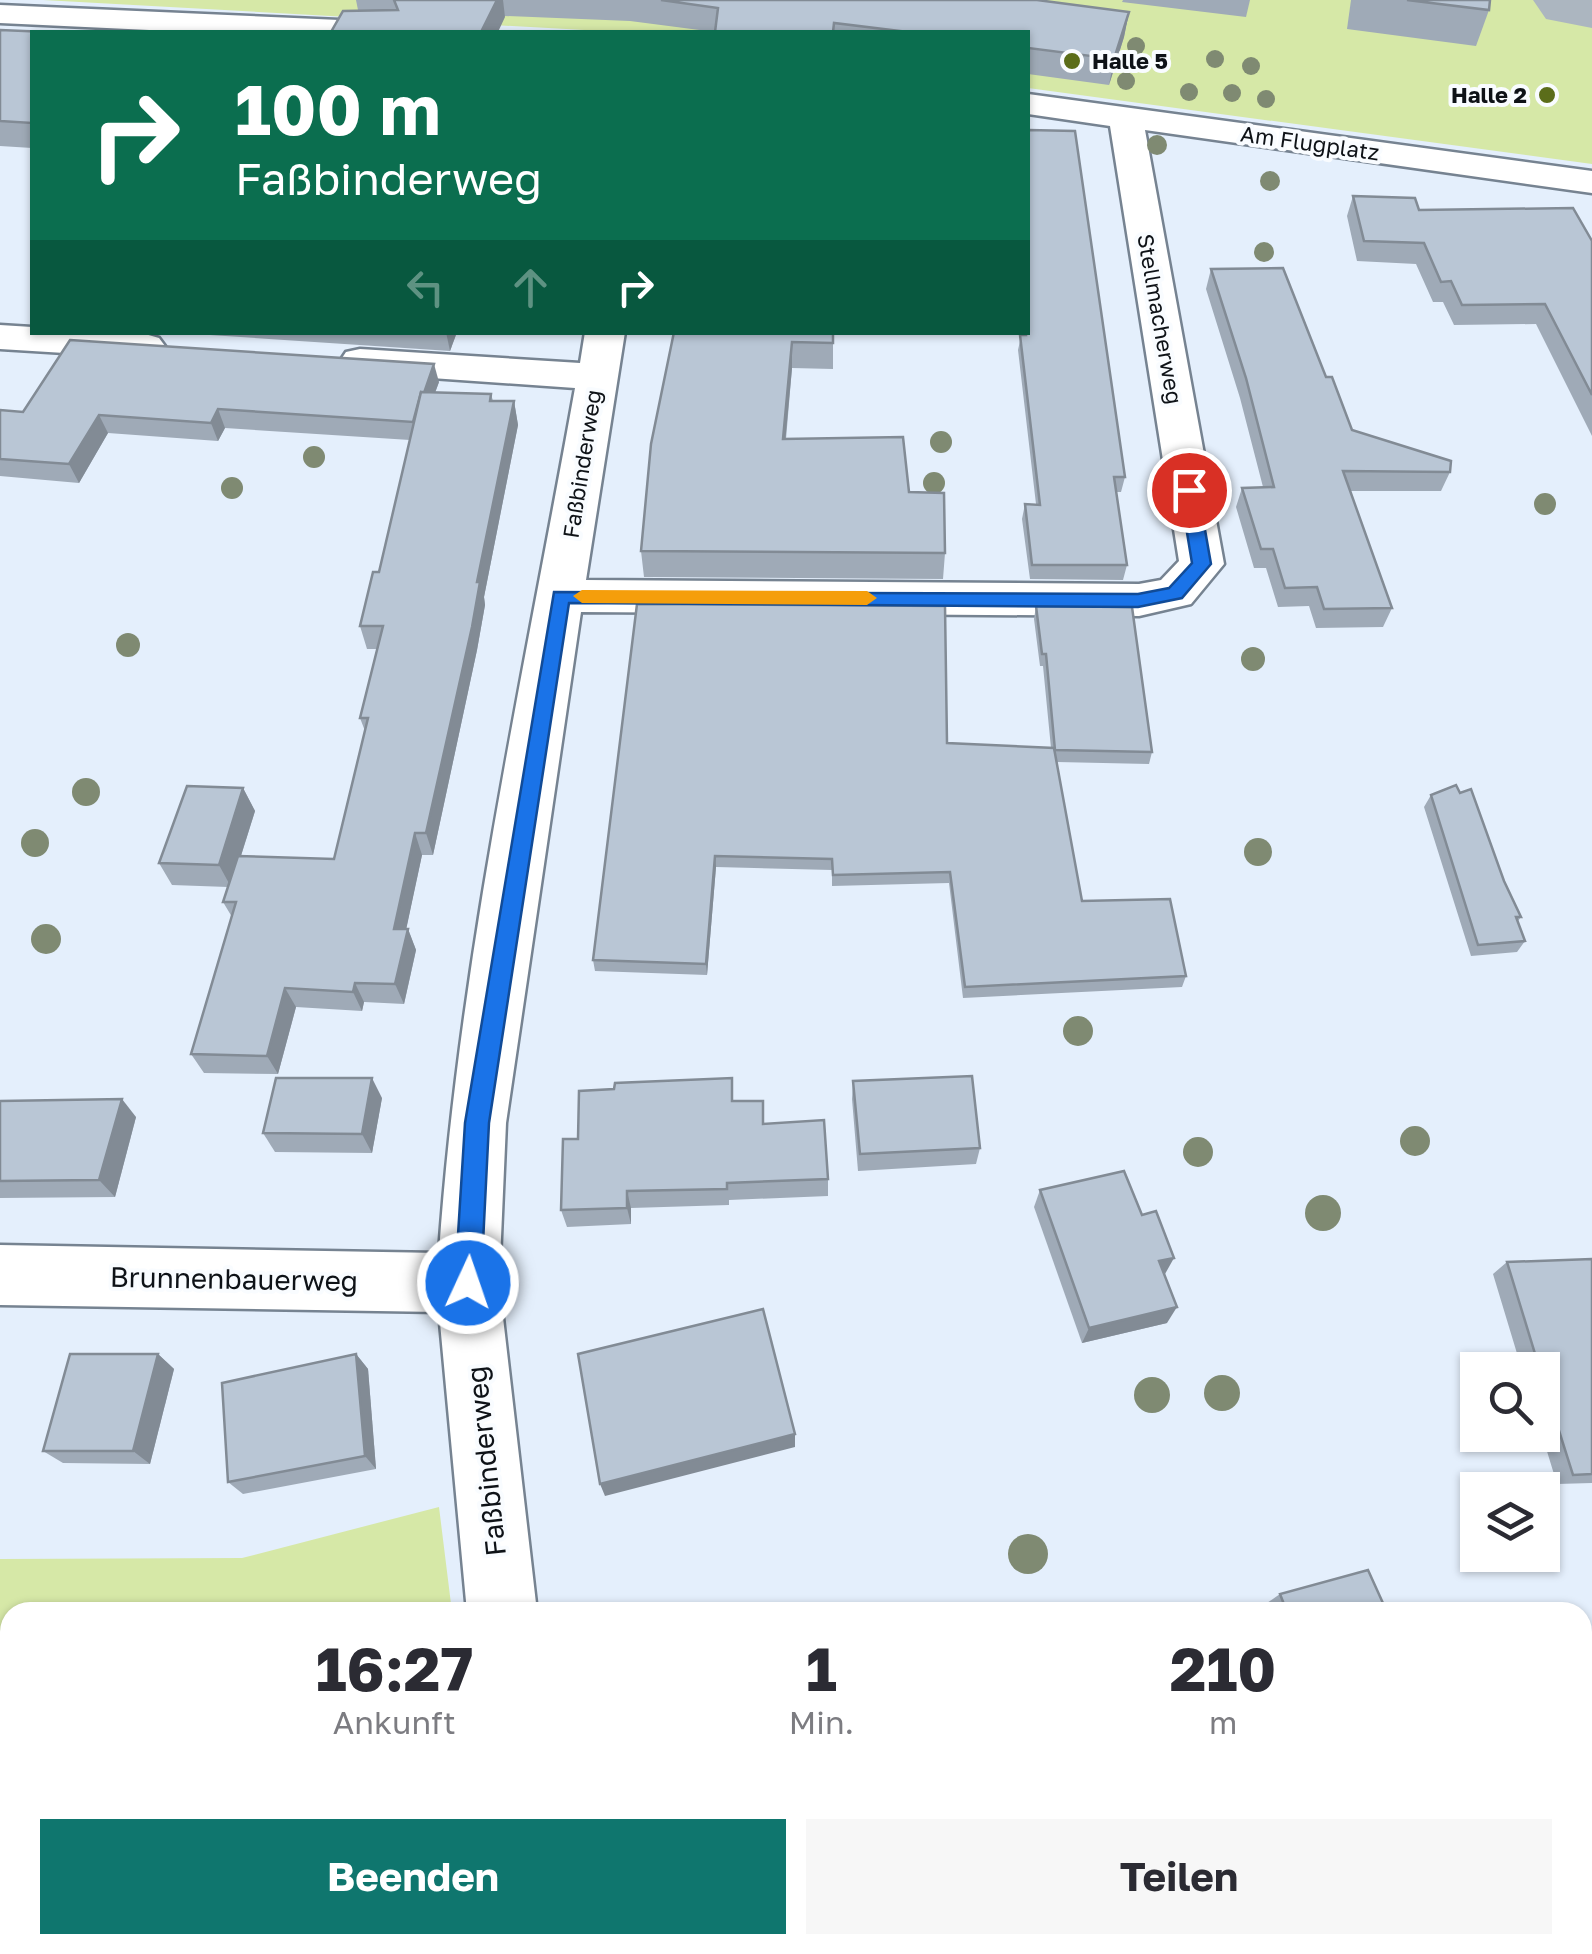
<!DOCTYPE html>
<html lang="de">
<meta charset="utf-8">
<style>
body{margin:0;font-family:"Golos Text",sans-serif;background:#f7f7f7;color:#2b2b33;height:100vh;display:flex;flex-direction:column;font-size:38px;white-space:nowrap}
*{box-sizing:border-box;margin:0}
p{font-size:32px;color:#7c7c81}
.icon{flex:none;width:55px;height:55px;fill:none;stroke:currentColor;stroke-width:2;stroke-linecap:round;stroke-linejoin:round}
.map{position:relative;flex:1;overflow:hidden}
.details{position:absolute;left:0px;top:1602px;width:1592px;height:352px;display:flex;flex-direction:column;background:#fff;border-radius:30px 30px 0 0;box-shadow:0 2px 8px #0004}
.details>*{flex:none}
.top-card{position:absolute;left:30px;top:30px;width:1000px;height:305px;border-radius:0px;box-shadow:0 2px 8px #0004;background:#0b6e4f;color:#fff;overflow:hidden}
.controls{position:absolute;left:1460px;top:1352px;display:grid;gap:20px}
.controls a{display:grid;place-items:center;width:100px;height:100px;border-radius:0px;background:#fff;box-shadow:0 2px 8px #0004;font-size:50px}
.pin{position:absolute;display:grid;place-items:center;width:85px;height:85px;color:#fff;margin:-42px;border:5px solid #fff;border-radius:50%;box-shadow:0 2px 10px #0007}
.me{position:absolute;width:110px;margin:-55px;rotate:3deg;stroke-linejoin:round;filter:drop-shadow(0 0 8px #0008)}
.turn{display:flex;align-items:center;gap:35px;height:210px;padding:0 40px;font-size:45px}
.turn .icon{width:130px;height:130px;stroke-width:2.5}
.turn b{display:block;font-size:70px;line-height:85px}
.lanes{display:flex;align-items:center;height:95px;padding:0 40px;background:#0003;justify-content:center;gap:50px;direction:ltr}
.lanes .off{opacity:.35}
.eta{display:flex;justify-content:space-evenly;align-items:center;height:170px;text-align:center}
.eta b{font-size:60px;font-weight:700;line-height:70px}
.button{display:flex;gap:20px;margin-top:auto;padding:20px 40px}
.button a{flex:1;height:115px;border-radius:0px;background:#0f766e;color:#fff;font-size:40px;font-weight:700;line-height:115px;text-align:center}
.button a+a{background:#f7f7f7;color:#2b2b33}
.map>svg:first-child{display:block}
</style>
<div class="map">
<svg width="1592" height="1954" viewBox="0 0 1592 1954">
<rect width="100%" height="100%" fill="#e4effc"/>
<g fill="#d6e8a7">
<polygon points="43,0 1592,0 1592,164 1028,88 1028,32 620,32"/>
<polygon points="439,1507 452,1612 10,1612 10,1787 0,1787 0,1559 242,1558"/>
</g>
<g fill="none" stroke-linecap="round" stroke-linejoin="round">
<polygon fill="#acb6c0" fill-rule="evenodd" points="1533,0 1592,0 1592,28 1546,19"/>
<defs>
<g id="street">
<polygon points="0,5 385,22 396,25 401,32 192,32 0,23"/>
<path d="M1028 94 1592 171V193L1145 130 1224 564 1191 604 1139 616 581 612 506 1123 499 1283 537 1612H467L439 1312 0 1305V1245L439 1253C459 962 524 674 575 388L360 373 346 370 340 361 346 352 360 349 580 363 585 332H625L586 580 1139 584 1161 580 1179 561 1110 126 1028 114Z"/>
<polygon points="0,325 32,327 32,332 145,334 159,338 165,346 159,354 145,358 0,349"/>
<polygon points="504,1945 582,1945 583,1954 505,1954"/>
</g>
</defs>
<use href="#street" stroke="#768391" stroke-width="5"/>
<use href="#street" fill="#fff" fill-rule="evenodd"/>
</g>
<g fill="#7f8a72">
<circle cx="1136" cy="46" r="9"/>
<circle cx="1215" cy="59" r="9"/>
<circle cx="1251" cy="66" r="9"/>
<circle cx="1126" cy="81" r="9"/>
<circle cx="1189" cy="92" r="9"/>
<circle cx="1232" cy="93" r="9"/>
<circle cx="1266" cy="99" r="9"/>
<circle cx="1157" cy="145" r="10"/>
<circle cx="1270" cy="181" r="10"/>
<circle cx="1264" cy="252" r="10"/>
<circle cx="941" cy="442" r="11"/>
<circle cx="314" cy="457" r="11"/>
<circle cx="934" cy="483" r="11"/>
<circle cx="232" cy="488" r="11"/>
<circle cx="1545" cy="504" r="11"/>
<circle cx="128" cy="645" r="12"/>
<circle cx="1253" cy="659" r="12"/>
<circle cx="86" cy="792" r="14"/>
<circle cx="35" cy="843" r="14"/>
<circle cx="1258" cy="852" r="14"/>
<circle cx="46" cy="939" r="15"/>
<circle cx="1078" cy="1031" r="15"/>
<circle cx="1415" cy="1141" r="15"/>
<circle cx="1198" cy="1152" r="15"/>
<circle cx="1323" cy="1213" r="18"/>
<circle cx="1222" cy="1393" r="18"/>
<circle cx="1152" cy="1395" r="18"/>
<circle cx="1028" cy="1554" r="20"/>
</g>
<g fill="#9faab7">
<polygon points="356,0 1037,0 1129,12 1124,37 1109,85 1028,74 1028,32 715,32 630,21 358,10"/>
<polygon points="1123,0 1250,0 1246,17 1122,2"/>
<polygon points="1351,0 1490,0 1489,10 1476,46 1347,29"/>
<polygon points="0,30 32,32 32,148 0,146"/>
<polygon points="1353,196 1419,210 1592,241 1592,436 1536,324 1454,325 1443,302 1433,302 1416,264 1357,261 1347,216"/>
<polygon points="1211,269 1326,377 1352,430 1450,472 1441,491 1350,491 1392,608 1383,627 1316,628 1309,606 1278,607 1266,568 1254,568 1236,507 1242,488 1263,487 1240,398 1206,289"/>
<polygon points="164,332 457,332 450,351"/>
<polygon points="674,332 833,332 833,369 792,368 786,439 909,492 945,553 943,579 644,577 641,551"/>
<polygon points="1022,332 1028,332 1125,477 1121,492 1116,492 1127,565 1123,580 1030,579 1022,519 1025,504 1036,504 1018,350"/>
<polygon points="439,382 435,393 491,394 493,401 514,401 518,425 484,597 485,605 477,650 433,855 422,855 406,929 408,929 416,950 404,1004 364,1002 362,1011 296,1007 278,1074 204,1073 191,1054 232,917 223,902 228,887 172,885 159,863 243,788 255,811 241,856 334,859 365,731 360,718 377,649 367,649 360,626 379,572 410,440 225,428 218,441 108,433 79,483 0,476 0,410 23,412"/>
<polygon points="637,604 947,743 1051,748 1043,666 1040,666 1034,619 1036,606 1152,752 1149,764 1057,762 1082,901 1186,976 1182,987 963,998 949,883 832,886 832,870 716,867 707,975 595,971 593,960"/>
<polygon points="1431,795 1504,881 1521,917 1518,921 1525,941 1517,952 1471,956 1424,807"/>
<polygon points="853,1081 980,1148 976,1164 858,1171 852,1099"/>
<polygon points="382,1098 372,1153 275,1152 263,1133"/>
<polygon points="0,1101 136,1117 115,1197 0,1198"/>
<polygon points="733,1101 764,1124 828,1179 828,1196 729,1200 729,1205 631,1208 631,1224 567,1227 561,1210 578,1139"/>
<polygon points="1040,1190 1142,1215 1165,1274 1167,1323 1082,1343 1034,1207"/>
<polygon points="1592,1259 1592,1483 1557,1484 1542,1435 1542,1370 1522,1370 1493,1274 1507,1262"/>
<polygon points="158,1354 174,1369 150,1464 63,1463 43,1451"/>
<polygon points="356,1354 368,1369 376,1469 243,1494 228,1482"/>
<polygon points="1280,1594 1387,1612 1270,1612 1267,1603"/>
</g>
<g fill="#828b95">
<polygon points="497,0 503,0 505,17 498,32 481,32"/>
<polygon points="1129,12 1124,37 1109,85 1114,59"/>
<polygon points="446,332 457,332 450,351"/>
<polygon points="792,342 792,368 783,465 783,439"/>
<polygon points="434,364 439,382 417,440 413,422"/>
<polygon points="514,401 518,425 484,597 485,605 477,650 433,855 426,833"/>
<polygon points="218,409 225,428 218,441 211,423"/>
<polygon points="99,415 108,433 79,483 69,464"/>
<polygon points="243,788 255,811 231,887 219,865"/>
<polygon points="415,833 422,855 402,949 394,929"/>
<polygon points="715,856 716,867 707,975 706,964"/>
<polygon points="408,929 416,950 404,1004 395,984"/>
<polygon points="355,983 364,1002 362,1011 353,992"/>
<polygon points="285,988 296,1007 278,1074 267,1056"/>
<polygon points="372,1078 382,1098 372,1153 362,1134"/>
<polygon points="122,1099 136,1117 115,1197 99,1180"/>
<polygon points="627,1191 631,1208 631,1224 627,1208"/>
<polygon points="1174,1258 1165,1274 1159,1261"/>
<polygon points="1177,1307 1167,1323 1082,1343 1089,1328"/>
<polygon points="158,1354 174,1369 150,1464 133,1451"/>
<polygon points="356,1354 368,1369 376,1469 365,1456"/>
<polygon points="795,1434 795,1447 605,1496 600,1484"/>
<polygon points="204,1945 229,1945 227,1954 203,1954"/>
<polygon points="380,1945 393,1945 394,1954 381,1954"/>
</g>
<g fill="#b9c6d5" stroke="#828b95" stroke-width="2.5">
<polygon points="394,0 497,0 481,32 331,32 343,11 398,10"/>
<polygon points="661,0 1037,0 1129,12 1114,59 1028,48 1028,32 908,32 834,23 833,32 715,32 718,8"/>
<polygon points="1407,0 1490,0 1489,10"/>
<polygon points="0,30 48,32 32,32 32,123 0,121"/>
<polygon points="1028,130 1075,131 1125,477 1114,477 1127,565 1032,565 1025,504 1040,505 1020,335 1026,335 1026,332 1028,332"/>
<polygon points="1353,196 1415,198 1419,210 1573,208 1592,241 1592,395 1545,304 1462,305 1451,281 1441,282 1424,243 1364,241"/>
<polygon points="1283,268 1326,377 1332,377 1352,430 1451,461 1450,472 1343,471 1392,608 1324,609 1317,587 1285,588 1273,549 1261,549 1242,488 1274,487 1246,378 1211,269"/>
<polygon points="674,332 833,332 833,343 792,342 783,439 903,437 909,492 944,493 945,553 641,551 651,444"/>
<polygon points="70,340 434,364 424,393 421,392 413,422 218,409 211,423 99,415 69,464 0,459 0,410 23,412"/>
<polygon points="421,392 491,394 490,401 514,401 477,582 480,582 472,627 426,833 415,833 394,929 408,929 395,984 355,983 353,992 285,988 267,1056 191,1054 236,902 223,902 238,856 334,859 368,718 360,718 383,626 360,626 373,572 379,572"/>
<polygon points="637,604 945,606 947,743 1054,748 1082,901 1170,899 1186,976 965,987 950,872 833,875 832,859 715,856 706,964 593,960"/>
<polygon points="1036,606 1132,607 1152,752 1055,750 1046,654 1042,654"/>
<polygon points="1456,785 1460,793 1471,789 1504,881 1521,917 1516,917 1525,941 1478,945 1431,795"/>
<polygon points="187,786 243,788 219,865 159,863"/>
<polygon points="972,1076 980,1148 860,1154 853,1081"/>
<polygon points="276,1078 372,1078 362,1134 263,1133"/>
<polygon points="732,1078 732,1101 763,1101 763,1124 824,1120 828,1179 727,1183 727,1189 627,1191 627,1208 561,1210 563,1139 578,1139 579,1091 614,1089 615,1083"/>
<polygon points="122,1099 99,1180 0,1181 0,1101"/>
<polygon points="1124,1171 1142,1215 1156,1211 1174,1258 1159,1261 1177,1307 1089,1328 1040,1190"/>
<polygon points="1592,1259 1592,1474 1573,1475 1542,1377 1542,1370 1540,1370 1507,1262"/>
<polygon points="763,1309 795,1434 600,1484 578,1354"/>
<polygon points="70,1354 158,1354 133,1451 43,1451"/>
<polygon points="356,1354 365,1456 228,1482 222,1383"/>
<polygon points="1368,1570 1387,1612 1287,1612 1280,1594"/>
<polygon points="0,1815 10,1815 10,1945 204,1945 203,1954 0,1954"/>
<polygon points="242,1945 380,1945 381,1954 242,1954"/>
</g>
<polygon fill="#1a73e8" stroke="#114b97" stroke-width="2.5" points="1189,484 1198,490 1211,564 1182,598 1138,607 569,603 489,1123 481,1283 477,1291 468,1295 459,1291 455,1283 465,1123 554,592 1138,594 1169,588 1192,563 1180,490"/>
<polygon fill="#f59e0b" points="582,590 867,591 877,598 867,605 582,603 573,596"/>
<g fill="#5b6d1a" stroke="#f9fcff" stroke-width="4">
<circle cx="1072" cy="61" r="10"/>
<circle cx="1547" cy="95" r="10"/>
</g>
<g text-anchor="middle" stroke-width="8" stroke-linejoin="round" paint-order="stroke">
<g font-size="22" font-weight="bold" fill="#0e1217" stroke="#f9fcff" text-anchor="start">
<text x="1092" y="69">Halle 5</text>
<text x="1527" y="103" text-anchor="end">Halle 2</text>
</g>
<g font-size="22" fill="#0e1217" stroke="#f9fcff">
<text transform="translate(1310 143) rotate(8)" y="8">Am Flugplatz</text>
<text transform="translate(1160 319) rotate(80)" y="8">Stellmacherweg</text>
<text transform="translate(582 464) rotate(-81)" y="8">Faßbinderweg</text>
</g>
<g font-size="28" fill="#0e1217" stroke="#f9fcff">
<text transform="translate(234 1279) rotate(1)" y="10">Brunnenbauerweg</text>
<text transform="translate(486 1461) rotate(-96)" y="10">Faßbinderweg</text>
</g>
</g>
</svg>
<div class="controls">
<a><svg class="icon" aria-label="search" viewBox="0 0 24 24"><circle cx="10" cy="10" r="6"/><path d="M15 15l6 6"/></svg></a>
<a><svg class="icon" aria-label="layers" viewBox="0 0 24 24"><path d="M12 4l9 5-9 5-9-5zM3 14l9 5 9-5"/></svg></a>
</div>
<div class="pin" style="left:1189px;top:490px;background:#d93025"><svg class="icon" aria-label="arrive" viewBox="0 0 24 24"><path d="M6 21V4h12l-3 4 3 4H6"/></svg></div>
<svg class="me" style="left:468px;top:1283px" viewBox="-20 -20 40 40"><circle r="17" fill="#1a73e8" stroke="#fff" stroke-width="3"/><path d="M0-11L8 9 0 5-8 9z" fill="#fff"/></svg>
<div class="top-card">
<div class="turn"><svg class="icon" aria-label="right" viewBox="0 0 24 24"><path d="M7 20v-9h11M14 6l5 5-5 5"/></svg><div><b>100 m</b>Faßbinderweg</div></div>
<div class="lanes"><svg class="icon off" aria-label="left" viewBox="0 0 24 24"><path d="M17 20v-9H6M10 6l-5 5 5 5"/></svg><svg class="icon off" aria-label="ahead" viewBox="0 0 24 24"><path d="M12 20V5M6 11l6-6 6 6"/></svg><svg class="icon" aria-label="right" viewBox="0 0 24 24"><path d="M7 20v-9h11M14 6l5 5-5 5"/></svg></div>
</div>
<section class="details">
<div class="eta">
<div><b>16:27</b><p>Ankunft</p></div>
<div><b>1</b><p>Min.</p></div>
<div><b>210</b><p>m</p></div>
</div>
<div class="button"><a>Beenden</a><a>Teilen</a></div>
</section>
</div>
